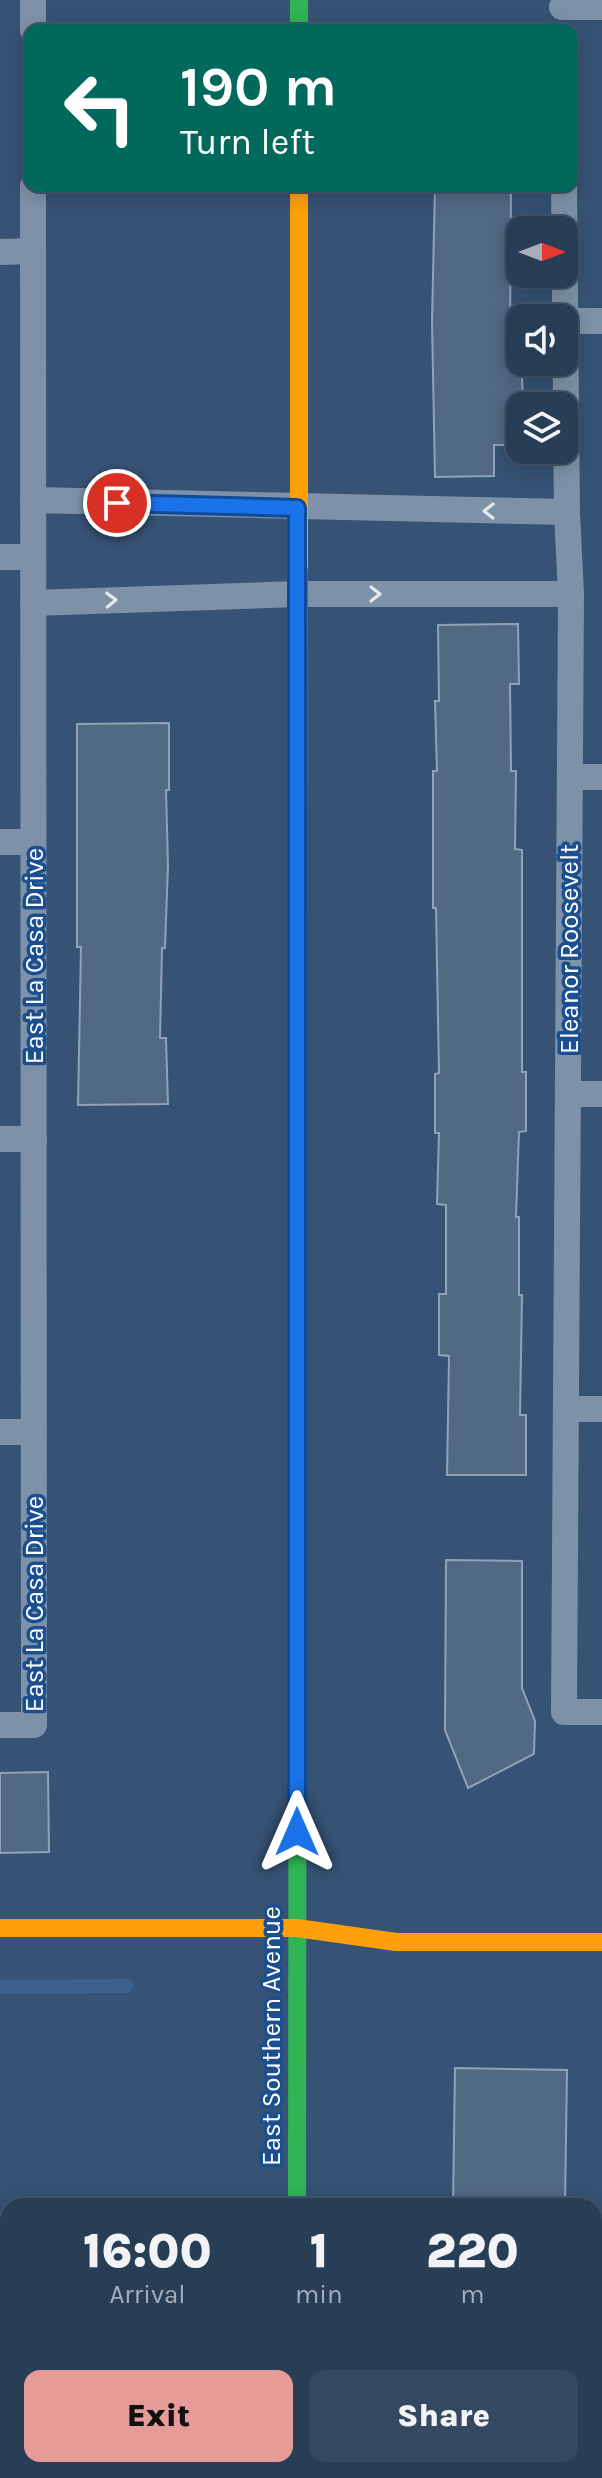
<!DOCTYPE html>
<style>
body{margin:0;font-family:Karla,sans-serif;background:#344961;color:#f1f3f6;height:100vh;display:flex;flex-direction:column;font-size:30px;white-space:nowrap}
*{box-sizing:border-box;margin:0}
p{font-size:26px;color:#a5aeba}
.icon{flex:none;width:44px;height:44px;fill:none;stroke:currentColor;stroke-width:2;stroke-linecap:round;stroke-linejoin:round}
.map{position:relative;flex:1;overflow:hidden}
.panel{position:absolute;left:0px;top:2198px;width:602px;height:280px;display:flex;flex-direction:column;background:#283e57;border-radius:24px 24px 0 0;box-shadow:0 4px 20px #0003,0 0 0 2px #44576d}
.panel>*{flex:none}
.top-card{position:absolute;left:24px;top:24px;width:554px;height:168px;border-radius:16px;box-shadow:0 4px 20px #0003,0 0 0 2px #44576d;background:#00695c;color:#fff;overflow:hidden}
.needle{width:52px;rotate:90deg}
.buttons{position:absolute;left:506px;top:216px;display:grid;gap:16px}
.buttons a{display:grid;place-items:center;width:72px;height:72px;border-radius:16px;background:#283e57;box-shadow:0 4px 20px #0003,0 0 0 2px #44576d;font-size:40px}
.pin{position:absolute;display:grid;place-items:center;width:68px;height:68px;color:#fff;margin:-34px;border:4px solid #fff;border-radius:50%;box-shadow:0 2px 8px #0007}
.me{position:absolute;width:88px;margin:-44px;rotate:0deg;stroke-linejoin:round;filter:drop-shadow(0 0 6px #0008)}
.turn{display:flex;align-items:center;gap:28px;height:168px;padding:0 24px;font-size:36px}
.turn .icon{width:104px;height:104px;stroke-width:2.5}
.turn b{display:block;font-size:56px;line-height:68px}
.eta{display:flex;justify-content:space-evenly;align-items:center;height:136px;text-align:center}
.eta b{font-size:48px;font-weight:800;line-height:56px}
.primary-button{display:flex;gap:16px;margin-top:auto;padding:16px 24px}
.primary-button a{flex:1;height:92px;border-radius:16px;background:#e69b98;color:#111;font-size:32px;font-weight:800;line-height:92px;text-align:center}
.primary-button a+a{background:#344961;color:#f1f3f6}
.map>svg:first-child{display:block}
</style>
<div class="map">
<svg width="602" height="2478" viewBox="0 0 602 2478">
<rect width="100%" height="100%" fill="#365274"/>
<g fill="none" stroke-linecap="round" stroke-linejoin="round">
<polyline stroke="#3b618d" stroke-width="14" points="0,1987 126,1986"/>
</g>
<g fill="#526984" stroke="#92a2b6" stroke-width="2">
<polygon points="435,186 511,186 510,334 520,333 523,401 519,401 519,445 494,445 494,476 435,477 432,321"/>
<polygon points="518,624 519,684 510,684 511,771 516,771 515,849 522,850 522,1072 526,1072 526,1131 519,1132 516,1217 519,1217 519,1295 522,1295 520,1415 526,1415 526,1475 447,1475 449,1356 439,1355 439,1294 446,1294 446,1205 437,1204 439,1133 435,1133 435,1074 439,1073 436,908 433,908 433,771 437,771 435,701 439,701 438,625"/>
<polygon points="169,723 169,790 166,790 168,866 165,948 162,948 160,1038 166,1038 168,1104 78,1105 81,947 77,947 77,724"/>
<polygon points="446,1560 522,1561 522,1688 535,1721 534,1754 468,1788 445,1730"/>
<polygon points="48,1772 49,1852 0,1853 0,1773"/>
<polygon points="455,2068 567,2070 565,2206 453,2206"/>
</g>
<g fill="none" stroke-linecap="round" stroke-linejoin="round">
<g stroke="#7d92a8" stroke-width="26">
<polyline points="33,0 33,30"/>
<polyline points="562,7 602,7"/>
<polyline points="564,186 567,512 571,594 564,1712 602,1712"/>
<polyline points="0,252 33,251"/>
<polyline points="565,321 602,321"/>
<polyline points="33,500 567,512"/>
<polyline points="0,557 33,557"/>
<polyline points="33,603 297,594 571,594"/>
<polyline points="571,777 602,777"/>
<polyline points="0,842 33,842"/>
<polyline points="568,1094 602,1094"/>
<polyline points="0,1139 34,1139"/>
<polyline points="566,1409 602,1409"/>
<polyline points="0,1432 34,1432"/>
<polyline points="0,1725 34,1725 33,186"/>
</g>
<g stroke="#30b455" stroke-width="18">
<polyline points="299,0 299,30"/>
<polyline points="297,2206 298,1315"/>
<polyline points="298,2470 298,2478"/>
</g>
<g stroke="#ff9f0a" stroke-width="18">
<polyline points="299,571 299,186"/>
<polyline points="298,1315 298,971"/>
<polyline points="0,1928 297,1928 396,1942 602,1942"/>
</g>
<polyline stroke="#e5322d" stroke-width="18" points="298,971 299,571"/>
</g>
<defs><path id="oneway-chevron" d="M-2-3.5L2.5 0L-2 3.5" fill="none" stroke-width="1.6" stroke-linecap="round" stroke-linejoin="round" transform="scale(2)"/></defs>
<g stroke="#e5e9ee">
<use href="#oneway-chevron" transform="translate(489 511) rotate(-179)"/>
<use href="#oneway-chevron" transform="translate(375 594)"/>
<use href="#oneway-chevron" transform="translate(111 600) rotate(-2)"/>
</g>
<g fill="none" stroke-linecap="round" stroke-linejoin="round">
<defs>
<polyline id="route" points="117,503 297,508 297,1832"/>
</defs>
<use href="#route" stroke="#114b97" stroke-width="20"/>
<use href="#route" stroke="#1a73e8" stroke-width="14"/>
</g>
<g text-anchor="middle" stroke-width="7" stroke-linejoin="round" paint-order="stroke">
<g font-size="26" fill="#fff" stroke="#1b4f8f">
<text transform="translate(569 949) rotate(-90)" y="9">Eleanor Roosevelt</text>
<text transform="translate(34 956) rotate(-90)" y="9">East La Casa Drive</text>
<text transform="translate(34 1604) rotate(-90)" y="9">East La Casa Drive</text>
<text transform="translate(271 2036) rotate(-90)" y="9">East Southern Avenue</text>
</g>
</g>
</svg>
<div class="buttons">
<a><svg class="needle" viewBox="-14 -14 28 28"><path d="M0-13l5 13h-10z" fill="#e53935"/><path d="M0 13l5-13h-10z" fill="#a5aeba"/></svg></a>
<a><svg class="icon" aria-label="sound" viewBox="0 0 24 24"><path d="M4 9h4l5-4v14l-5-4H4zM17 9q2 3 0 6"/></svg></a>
<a><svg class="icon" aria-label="layers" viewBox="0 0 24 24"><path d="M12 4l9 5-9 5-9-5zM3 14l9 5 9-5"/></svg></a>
</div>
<div class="pin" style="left:117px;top:503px;background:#d93025"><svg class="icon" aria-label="arrive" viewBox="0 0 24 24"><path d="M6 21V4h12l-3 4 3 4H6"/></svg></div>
<svg class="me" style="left:297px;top:1832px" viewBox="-20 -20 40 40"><path d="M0-17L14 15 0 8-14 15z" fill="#1a73e8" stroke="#fff" stroke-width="4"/></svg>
<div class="top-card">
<div class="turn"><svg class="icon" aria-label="left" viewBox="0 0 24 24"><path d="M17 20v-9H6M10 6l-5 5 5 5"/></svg><div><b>190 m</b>Turn left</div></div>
</div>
<section class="panel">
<div class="eta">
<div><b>16:00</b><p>Arrival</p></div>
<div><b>1</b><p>min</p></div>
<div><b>220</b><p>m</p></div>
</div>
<div class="primary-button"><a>Exit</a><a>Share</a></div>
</section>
</div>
